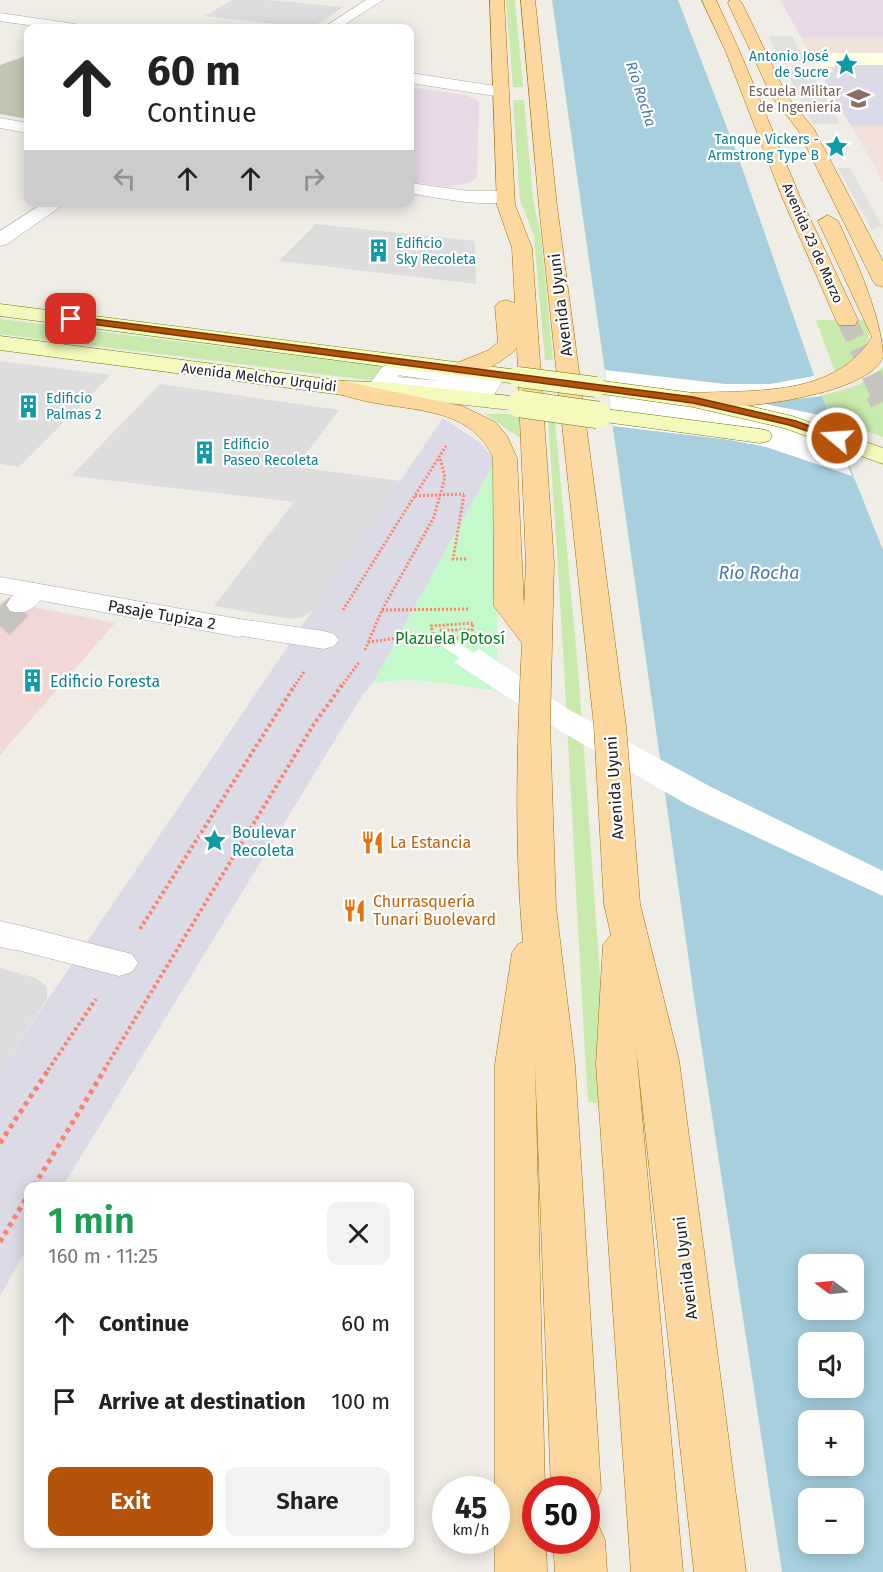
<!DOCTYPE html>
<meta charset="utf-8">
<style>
body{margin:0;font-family:"Fira Sans",sans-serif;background:#f2f2f2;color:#222;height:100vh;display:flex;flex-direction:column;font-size:22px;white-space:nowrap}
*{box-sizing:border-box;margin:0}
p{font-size:20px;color:#767676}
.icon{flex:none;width:33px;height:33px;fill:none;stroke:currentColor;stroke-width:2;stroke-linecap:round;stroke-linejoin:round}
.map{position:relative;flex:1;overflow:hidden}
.side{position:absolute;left:24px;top:1182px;width:390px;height:366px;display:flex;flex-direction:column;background:#fff;border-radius:12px;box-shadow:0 3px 15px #0003}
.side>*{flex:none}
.hud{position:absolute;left:24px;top:24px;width:390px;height:183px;border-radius:12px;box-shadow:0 3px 15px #0003;background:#fff;color:#222;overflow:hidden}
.needle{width:39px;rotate:285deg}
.fabs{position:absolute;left:798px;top:1254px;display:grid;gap:12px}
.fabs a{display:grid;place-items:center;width:66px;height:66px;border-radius:12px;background:#fff;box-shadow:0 3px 15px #0003;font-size:30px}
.speed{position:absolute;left:432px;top:1476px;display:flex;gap:12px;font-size:30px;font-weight:700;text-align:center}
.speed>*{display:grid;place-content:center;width:78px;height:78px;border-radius:50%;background:#fff;box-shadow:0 3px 15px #0003;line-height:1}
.speed small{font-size:15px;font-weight:400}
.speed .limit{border:9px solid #d22;background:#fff;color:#111}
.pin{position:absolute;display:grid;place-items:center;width:51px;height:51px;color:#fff;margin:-26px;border-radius:12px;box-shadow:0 3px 9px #0006}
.me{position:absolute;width:66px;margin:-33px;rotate:288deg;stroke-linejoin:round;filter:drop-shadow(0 0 4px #0008)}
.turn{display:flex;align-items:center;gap:21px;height:126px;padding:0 24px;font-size:27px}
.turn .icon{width:78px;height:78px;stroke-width:2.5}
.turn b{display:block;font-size:42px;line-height:51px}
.lanes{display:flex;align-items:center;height:57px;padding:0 24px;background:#0003;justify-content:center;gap:30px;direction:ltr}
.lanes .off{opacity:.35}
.round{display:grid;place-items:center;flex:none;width:63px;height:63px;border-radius:12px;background:#f2f2f2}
.head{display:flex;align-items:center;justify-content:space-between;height:102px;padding:0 24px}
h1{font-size:36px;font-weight:600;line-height:45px;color:#1e9e55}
.primary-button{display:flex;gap:12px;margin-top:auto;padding:12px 24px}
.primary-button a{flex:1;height:69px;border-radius:12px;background:#b45309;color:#fff;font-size:24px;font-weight:600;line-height:69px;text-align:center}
.primary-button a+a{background:#f2f2f2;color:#222}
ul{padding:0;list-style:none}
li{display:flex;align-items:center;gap:18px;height:78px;padding:0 24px}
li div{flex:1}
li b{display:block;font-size:22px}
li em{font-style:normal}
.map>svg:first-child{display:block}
</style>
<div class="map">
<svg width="883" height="1572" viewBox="0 0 883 1572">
<rect width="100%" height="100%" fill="#f0ede6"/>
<g fill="#dedddd">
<polygon points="232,0 267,0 344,7 311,28 205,16"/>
<polygon points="316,224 475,241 476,284 279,261"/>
<polygon points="0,361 111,375 19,467 0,464"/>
<polygon points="160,384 339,410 296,467 401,481 313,610 303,617 290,619 214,606 294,502 71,476"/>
<polygon points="0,968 36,978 47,987 47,999 0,1070"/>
</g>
<polygon fill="#f1d8d6" points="3,601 115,623 0,755 0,604"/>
<g fill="#e9d8e5">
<polygon points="780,0 883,0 883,37 801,37"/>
<polygon points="410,87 466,95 479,101 477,177 471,182 450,187 410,182"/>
</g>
<polygon fill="#feffe1" points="809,53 883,53 883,125 850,125"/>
<g fill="#f2e1da">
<polygon points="801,37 883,37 883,53 809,53"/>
<polygon points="850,125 883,125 883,183 869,156"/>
</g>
<polygon fill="#c4c5b1" points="28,55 28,119 0,114 0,65"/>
<g fill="#c8eaac">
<polygon points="506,0 515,0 523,87 513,87"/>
<polygon points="513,100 524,100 533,200 541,236 553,360 545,360 534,236 520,200"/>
<polygon points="0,319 393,368 383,382 0,334"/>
<path d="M816 320H866C876 345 857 363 835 372Z"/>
<polygon points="883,367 883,437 829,417 821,396 859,385"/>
<polygon points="485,414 520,414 520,438"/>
<path d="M548 421H555L579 680 609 1104 588 1102C574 875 565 648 548 421Z"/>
</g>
<path fill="#c4facb" d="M495 461 498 691C457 686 413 674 372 684Z"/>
<g fill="#e0e0e0">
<polygon points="768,36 792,36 806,62 781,62"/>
<polygon points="785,68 810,69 840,124 813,124"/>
<polygon points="838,168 850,168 882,226 872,230"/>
</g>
<g fill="#dbdae6">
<polygon points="834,65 883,65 883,125 850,125 820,72 833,72 830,67 835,67"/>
<polygon points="443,418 480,443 495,461 372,684 363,694 63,1186 28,1186 28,1247 0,1296 0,1070"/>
</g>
<path fill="#a7cfde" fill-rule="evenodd" d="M552 0H678L739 159 818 387 883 550V1572H782L696 1011ZM808 1264H854V1310H808ZM808 1342H854V1388H808ZM808 1420H854V1466H808ZM808 1498H854V1544H808Z"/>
<g fill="#fff">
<polygon points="605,370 725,384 770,384 814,376 821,396 761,403 829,417 852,476 766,447 730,440 613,426"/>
<polygon points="424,634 445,634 474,653 479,649 566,708 711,787 883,871 883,896 688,805 557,729 454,662 460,658"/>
</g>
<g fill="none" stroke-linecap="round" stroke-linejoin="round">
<polyline stroke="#c6c4be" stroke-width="27" stroke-dasharray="27 14" stroke-linecap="butt" points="0,626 20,605"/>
<polyline stroke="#c6c4be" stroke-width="20" stroke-dasharray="20 10" stroke-linecap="butt" points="847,320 880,394"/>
<polyline stroke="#c6c4be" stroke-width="27" stroke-dasharray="27 14" stroke-linecap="butt" points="879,393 883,402"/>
<defs>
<g id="pedestrian">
<path d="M393 361 490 375 498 377 502 382 492 398 484 400 375 387 371 382 385 363ZM399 375 404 376 439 381 398 377Z"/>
<path d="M33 583 43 585 47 591C37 606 29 616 10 611L6 605C13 594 20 586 33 583Z"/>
<polygon points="239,619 324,631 334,634 339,640 334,646 324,649 229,634 224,628 229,622"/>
<polygon points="14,924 132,954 138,963 132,972 119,976 1,946 0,930"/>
</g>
<g id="minor">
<polygon points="366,0 383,0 339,28 323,28"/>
<polygon points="0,13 75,24 82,28 49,28 0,21"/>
<polygon points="410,73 502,87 510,92 502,97 410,83"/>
<polygon points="0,118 28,123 28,133 0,128"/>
<path d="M410 183 468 191H505L514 197C503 212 428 196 410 193Z"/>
<polygon points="45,202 67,202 7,244 0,246 0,231"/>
<polygon points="0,577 239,619 249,622 254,628 249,634 239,637 0,593"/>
<polygon points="0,921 27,928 32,937 27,946 14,950 0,947"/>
</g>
<g id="secondary">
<polygon points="0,304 518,370 526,372 529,377 526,382 518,384 0,316"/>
<polygon points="0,336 343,381 383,382 520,397 528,399 532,404 528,409 520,411 383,396 343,395 0,350"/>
<polygon points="596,380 693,393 792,416 883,448 883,464 784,428 693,407 588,392 584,387 588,382"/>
<polygon points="598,408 760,429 769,431 772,436 769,441 760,443 590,420 586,415 590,410"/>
</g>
<g id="primary">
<path d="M490 0H504L515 205 532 248 554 563 550 725 556 907 575 1065 601 1490 594 1507 586 1510V1490H551L535 1064 545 1490H536V1540H546L547 1572H495V1064L512 953 518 944 523 942C514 843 517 742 522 643L494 606 493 458C474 412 423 411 381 404 365 402 350 397 335 393L331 388 335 383 343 381 462 406 495 422 507 436 517 458 524 607 526 563 517 348C503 362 475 379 454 374L451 369 454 364 489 350 498 342 495 306 499 302 506 300 515 303 512 248 497 205Z"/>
<polygon points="521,0 535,0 557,206 626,726 640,904 679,1060 746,1572 694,1572 636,1048 683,1572 631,1572 596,1064 603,945 611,935 604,904 594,726 539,206"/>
<polygon points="702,0 716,0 740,52 800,197 858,320 855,325 839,325 836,320 782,197 726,52"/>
<polygon points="730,0 739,0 742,3 787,96 814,129 883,261 883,287 876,285 873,281 798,130 772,97 728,3"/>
<path d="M828 215 838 221C854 255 883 320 883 357 868 397 720 414 685 405L681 400 685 395 693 393C755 390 835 397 872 337L818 221Z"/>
<polygon points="586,1518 597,1522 605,1540 607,1572 555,1572 553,1540 586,1540"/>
</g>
</defs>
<use href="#pedestrian" stroke="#a7a7a7" stroke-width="1"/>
<use href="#minor" stroke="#a7a7a7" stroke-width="1"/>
<use href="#secondary" stroke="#677905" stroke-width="1"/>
<use href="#primary" stroke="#9c6f00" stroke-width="1"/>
<g stroke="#fa836d" stroke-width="3" stroke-dasharray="2 2" stroke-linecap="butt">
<polyline points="464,495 453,559 467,559"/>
<polyline points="415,496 464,494"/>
<polyline points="343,610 446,446"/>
<polyline points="382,610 470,609"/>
<polyline points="433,634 431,626 473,623 472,630 441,630 444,638"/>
<polyline points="368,642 398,638 486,638"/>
<polyline points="365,650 382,610 434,517 445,477 440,458"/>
<polyline points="294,687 304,672"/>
<polyline points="341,687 359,662"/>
</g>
<g stroke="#fa836d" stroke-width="4" stroke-dasharray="3 3" stroke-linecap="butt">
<polyline points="140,929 295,685"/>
<polyline points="48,1070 96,999"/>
<polyline points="104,1070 314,724 342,685"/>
</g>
<g stroke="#fa836d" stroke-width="5" stroke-dasharray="4.5 4.5" stroke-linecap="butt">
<polyline points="0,1143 49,1069"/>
<polyline points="34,1186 105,1069"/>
<polyline points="0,1242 28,1195"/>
</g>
<use href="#pedestrian" fill="#fff" fill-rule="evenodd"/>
<use href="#minor" fill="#fff" fill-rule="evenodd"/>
<use href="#secondary" fill="#f4fabb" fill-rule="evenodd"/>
<use href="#primary" fill="#fcd89f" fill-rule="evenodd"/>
<defs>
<polyline id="secondary-bridge-far1" points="518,377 596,387"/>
<polyline id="secondary-bridge" points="520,404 598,415"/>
</defs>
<use href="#secondary-bridge-far1" stroke="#677905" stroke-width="21" stroke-linecap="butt"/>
<use href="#secondary-bridge" stroke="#677905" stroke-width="28" stroke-linecap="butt"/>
<use href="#secondary-bridge-far1" stroke="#f4fabb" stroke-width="20"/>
<use href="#secondary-bridge" stroke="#f4fabb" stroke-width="27"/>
</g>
<polygon fill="#b45309" stroke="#753606" stroke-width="1.5" points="71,316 693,397 796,421 842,438 837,441 789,425 693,403 68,321 67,319"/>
<defs>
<symbol id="sight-bare" viewBox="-9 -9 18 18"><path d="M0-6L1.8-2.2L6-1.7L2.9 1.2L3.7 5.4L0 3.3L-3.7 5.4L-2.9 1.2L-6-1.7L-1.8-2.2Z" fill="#0f9aa8" stroke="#fff" stroke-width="2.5" paint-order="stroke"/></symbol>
<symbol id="university-bare" viewBox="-9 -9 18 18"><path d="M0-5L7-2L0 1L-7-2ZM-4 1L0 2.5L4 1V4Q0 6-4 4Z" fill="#8d6e63" stroke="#fff" stroke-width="2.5" paint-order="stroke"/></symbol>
<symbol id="building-bare" viewBox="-9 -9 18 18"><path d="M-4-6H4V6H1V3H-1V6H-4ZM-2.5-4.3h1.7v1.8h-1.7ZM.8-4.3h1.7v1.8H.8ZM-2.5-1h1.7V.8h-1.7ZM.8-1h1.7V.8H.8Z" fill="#0f9aa8" stroke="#fff" stroke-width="2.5" paint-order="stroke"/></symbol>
<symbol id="restaurant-bare" viewBox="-9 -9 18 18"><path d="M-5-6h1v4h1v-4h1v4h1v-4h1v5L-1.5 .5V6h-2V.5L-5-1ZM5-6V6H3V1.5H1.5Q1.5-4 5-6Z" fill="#e8710a" stroke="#fff" stroke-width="2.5" paint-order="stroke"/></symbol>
</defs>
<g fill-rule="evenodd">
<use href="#sight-bare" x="830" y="48" width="33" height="33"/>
<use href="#university-bare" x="842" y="82" width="33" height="33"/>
<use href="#sight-bare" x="820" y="130" width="33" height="33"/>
<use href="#building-bare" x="362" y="234" width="33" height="33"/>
<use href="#building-bare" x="12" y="390" width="33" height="33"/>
<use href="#building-bare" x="188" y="436" width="33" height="33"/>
<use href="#building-bare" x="16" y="664" width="33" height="33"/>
<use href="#sight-bare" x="198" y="824" width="33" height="33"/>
<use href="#restaurant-bare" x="356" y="826" width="33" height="33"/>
<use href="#restaurant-bare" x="338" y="894" width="33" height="33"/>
</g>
<g text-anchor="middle" stroke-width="4.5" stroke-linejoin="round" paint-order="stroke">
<g font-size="14" fill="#0d838f" stroke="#fff" text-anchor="start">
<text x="829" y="61" text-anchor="end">Antonio José<tspan x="829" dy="16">de Sucre</tspan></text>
<text x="819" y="144" text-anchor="end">Tanque Vickers -<tspan x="819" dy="16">Armstrong Type B</tspan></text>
<text x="396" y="248">Edificio<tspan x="396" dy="16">Sky Recoleta</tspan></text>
<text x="46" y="403">Edificio<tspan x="46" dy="16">Palmas 2</tspan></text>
<text x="223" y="449">Edificio<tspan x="223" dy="16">Paseo Recoleta</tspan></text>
</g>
<g font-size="14" fill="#785e54" stroke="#fff" text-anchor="end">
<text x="841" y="96">Escuela Militar<tspan x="841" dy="16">de Ingeniería</tspan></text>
</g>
<g font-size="14" fill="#202020" stroke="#fff">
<text transform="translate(813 243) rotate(66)" y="5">Avenida 23 de Marzo</text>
<text transform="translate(259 377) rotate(7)" y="5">Avenida Melchor Urquidi</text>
</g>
<g font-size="15" font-style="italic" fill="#4b79b0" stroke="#fff">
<text transform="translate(641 94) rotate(72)" y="5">Río Rocha</text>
</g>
<g font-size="16" fill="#202020" stroke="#fff">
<text transform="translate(560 305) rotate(-97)" y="6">Avenida Uyuni</text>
<text transform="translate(162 614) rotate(10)" y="6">Pasaje Tupiza 2</text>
<text transform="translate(614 788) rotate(-94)" y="6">Avenida Uyuni</text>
<text transform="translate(685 1268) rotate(-97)" y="6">Avenida Uyuni</text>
</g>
<g font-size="16" fill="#0b801b" stroke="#fff">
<text x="450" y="644">Plazuela Potosí</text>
</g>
<g font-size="16" fill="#0d838f" stroke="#fff" text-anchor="start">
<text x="50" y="687">Edificio Foresta</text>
<text x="232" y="838">Boulevar<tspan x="232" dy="18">Recoleta</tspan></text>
</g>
<g font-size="16" fill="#c56008" stroke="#fff" text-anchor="start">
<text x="390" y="848">La Estancia</text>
<text x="373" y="907">Churrasquería<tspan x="373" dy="18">Tunari Buolevard</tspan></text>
</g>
<g font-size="18" font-style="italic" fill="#4b79b0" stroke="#fff">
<text x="759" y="579">Río Rocha</text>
</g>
</g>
</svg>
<div class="fabs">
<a><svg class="needle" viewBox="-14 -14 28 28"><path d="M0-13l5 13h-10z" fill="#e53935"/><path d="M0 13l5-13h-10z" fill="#767676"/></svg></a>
<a><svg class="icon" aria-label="sound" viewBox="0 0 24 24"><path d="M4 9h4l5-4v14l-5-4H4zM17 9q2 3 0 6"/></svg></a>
<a>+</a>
<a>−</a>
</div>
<div class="speed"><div>45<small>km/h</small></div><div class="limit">50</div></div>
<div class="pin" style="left:71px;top:319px;background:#d93025"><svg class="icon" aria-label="arrive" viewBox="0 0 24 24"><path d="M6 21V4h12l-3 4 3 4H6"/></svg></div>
<svg class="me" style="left:837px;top:438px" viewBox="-20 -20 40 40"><circle r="17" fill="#b45309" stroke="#fff" stroke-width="3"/><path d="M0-11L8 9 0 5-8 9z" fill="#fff"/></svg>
<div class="hud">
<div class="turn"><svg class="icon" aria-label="ahead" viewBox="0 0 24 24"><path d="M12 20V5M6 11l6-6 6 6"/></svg><div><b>60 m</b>Continue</div></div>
<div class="lanes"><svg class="icon off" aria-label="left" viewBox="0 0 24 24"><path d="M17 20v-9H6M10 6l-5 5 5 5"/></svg><svg class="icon" aria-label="ahead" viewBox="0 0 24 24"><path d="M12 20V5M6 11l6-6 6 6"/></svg><svg class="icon" aria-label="ahead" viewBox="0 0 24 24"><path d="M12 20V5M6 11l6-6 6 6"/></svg><svg class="icon off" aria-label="right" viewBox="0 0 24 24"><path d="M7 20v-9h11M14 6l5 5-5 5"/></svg></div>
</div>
<section class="side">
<div class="head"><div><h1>1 min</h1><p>160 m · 11:25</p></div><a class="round"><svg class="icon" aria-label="close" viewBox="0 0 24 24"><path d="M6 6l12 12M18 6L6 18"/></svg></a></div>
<ul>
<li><svg class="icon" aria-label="ahead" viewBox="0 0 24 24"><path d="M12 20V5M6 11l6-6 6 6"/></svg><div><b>Continue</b></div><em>60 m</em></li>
<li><svg class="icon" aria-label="arrive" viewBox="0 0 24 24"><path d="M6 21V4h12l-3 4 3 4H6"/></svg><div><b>Arrive at destination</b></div><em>100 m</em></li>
</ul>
<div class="primary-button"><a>Exit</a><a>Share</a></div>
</section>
</div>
